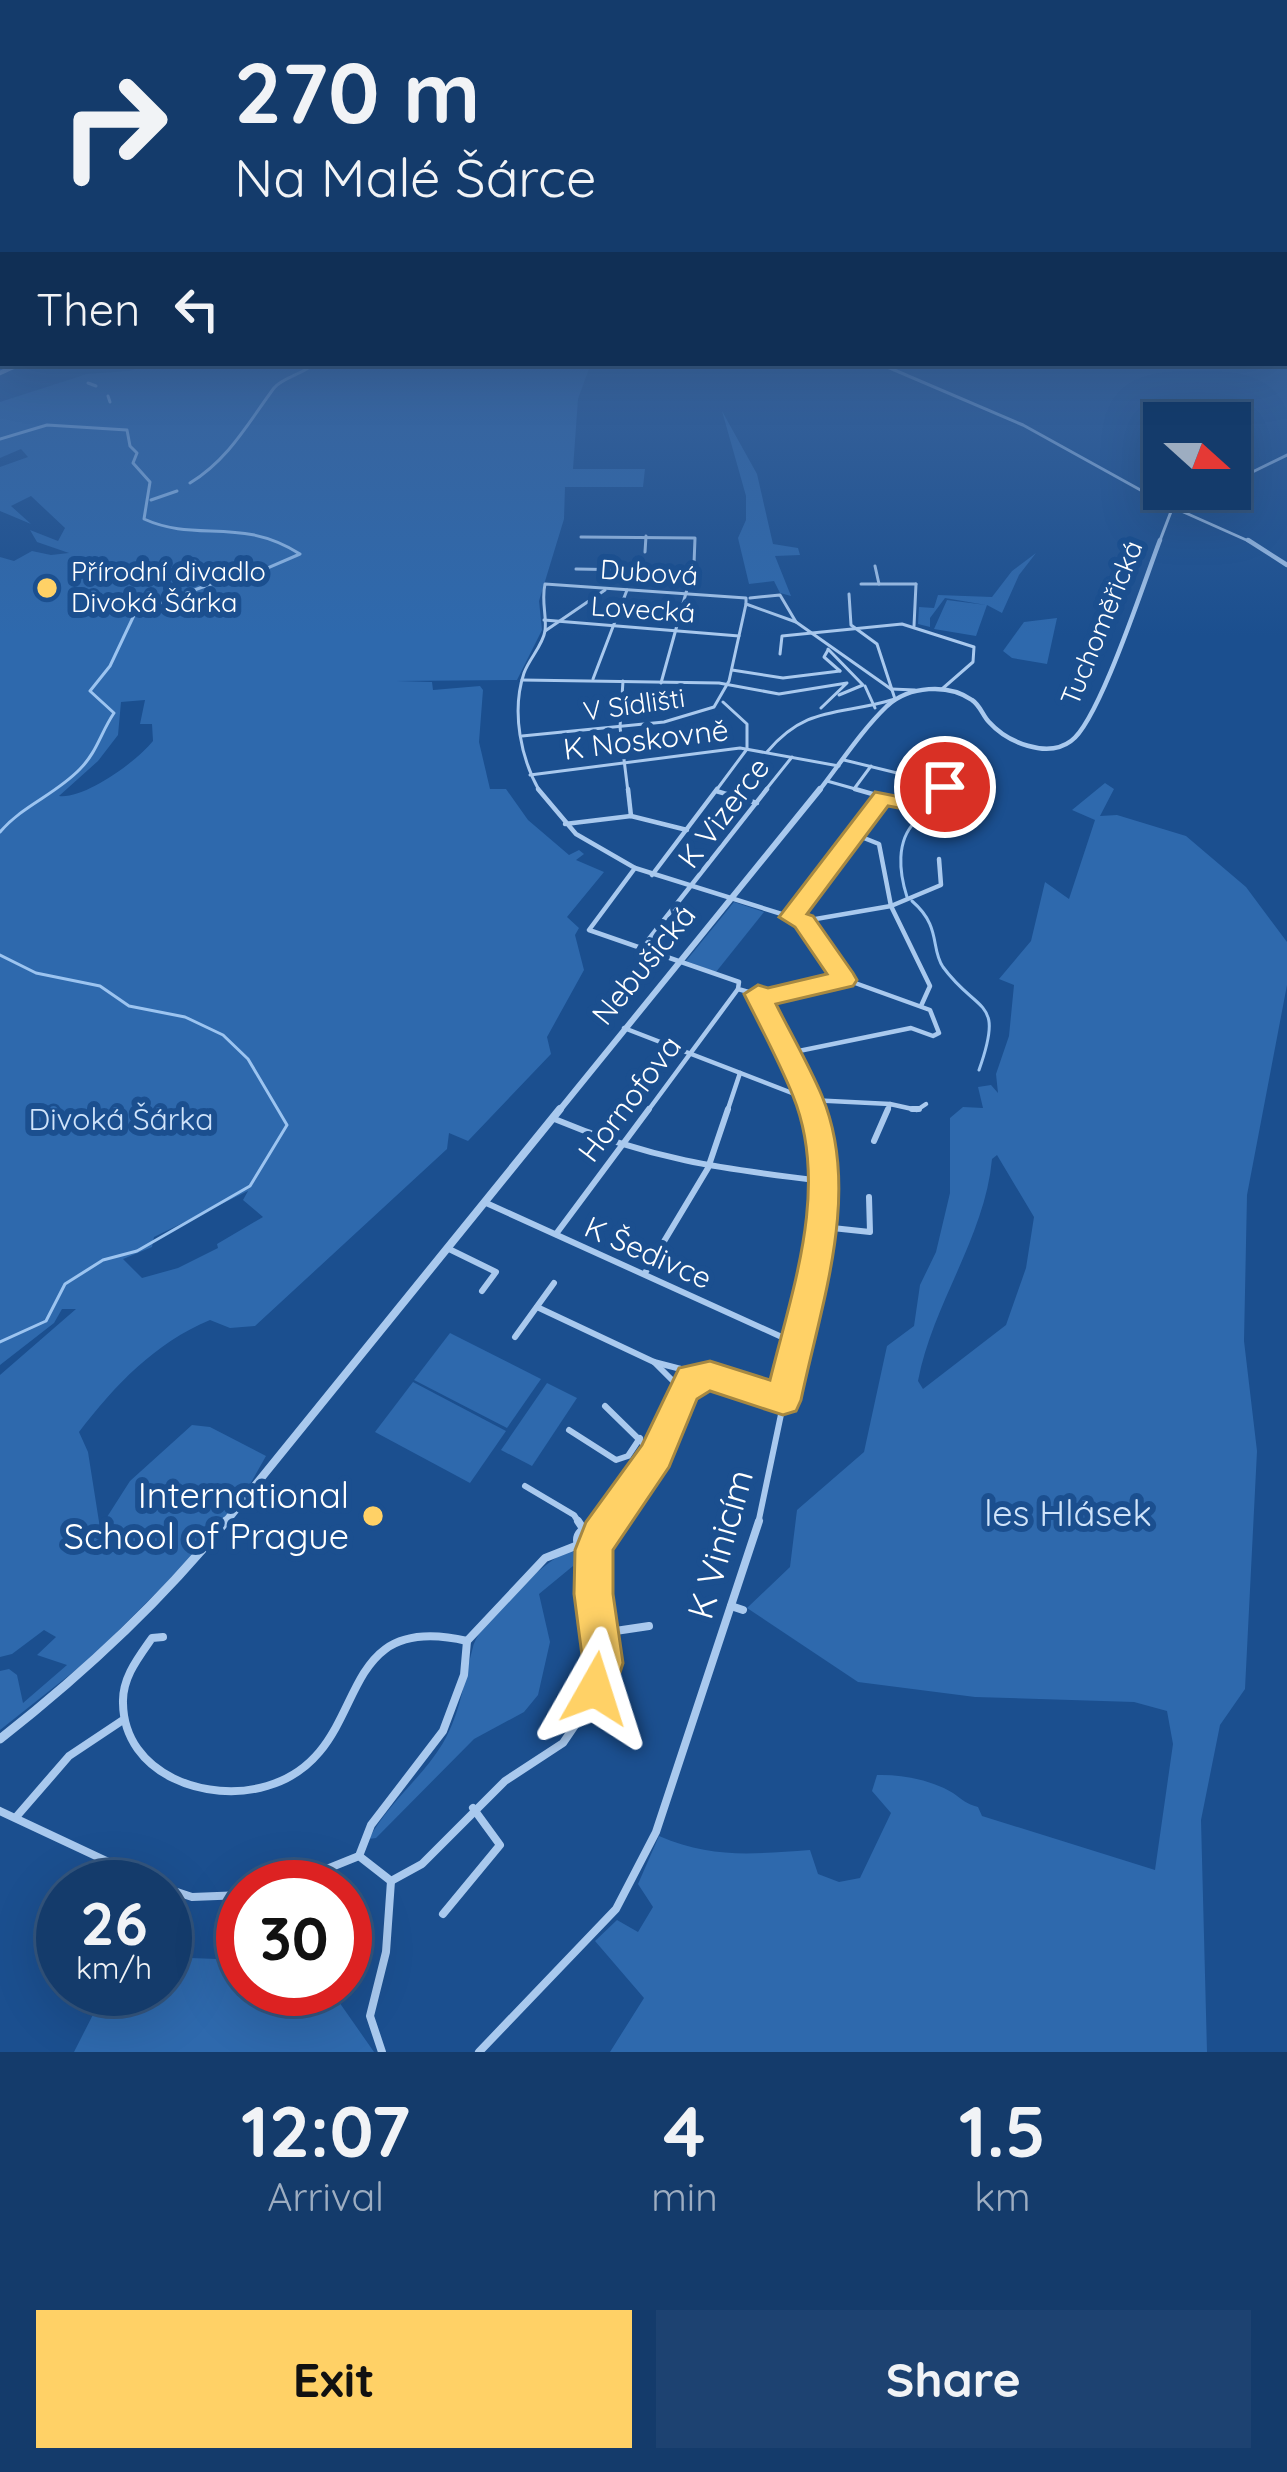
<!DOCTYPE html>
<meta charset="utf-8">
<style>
body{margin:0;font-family:Quicksand,sans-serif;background:#1d4271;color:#f1f3f6;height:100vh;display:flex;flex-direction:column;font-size:45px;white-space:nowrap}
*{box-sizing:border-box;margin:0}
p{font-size:39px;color:#9dadc1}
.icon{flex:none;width:66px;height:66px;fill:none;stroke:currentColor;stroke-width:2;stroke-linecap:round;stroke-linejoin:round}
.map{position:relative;height:2052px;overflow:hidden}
.drawer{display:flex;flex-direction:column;background:#143b6b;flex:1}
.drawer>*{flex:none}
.top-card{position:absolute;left:0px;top:0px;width:1287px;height:366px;box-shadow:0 12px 48px #0002,0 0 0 3px #33557e;background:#143b6b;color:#f1f3f6;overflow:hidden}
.needle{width:78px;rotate:111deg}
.tools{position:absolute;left:1143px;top:402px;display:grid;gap:24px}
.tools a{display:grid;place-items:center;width:108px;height:108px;border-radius:0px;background:#143b6b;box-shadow:0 12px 48px #0002,0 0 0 3px #33557e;font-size:60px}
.speed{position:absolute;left:36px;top:1860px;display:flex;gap:24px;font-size:60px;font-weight:700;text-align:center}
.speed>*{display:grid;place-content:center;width:156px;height:156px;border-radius:50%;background:#143b6b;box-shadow:0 12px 48px #0002,0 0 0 3px #33557e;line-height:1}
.speed small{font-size:30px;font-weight:400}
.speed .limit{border:18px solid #d22;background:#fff;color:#111}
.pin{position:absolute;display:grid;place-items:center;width:102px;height:102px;color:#fff;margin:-51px;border:6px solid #fff;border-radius:50%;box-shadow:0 3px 12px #0007}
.me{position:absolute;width:132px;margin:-66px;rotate:6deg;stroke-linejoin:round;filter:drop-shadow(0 0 9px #0008)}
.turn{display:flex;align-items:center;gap:42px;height:252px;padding:0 36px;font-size:54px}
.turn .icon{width:156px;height:156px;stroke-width:2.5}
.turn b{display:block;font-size:84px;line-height:102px}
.then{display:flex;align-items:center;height:114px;padding:0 36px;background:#0003;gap:24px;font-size:45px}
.eta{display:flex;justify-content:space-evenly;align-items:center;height:204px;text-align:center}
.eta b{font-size:72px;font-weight:700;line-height:84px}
.button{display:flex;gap:24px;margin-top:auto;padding:24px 36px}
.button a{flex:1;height:138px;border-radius:0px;background:#ffd166;color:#111;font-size:48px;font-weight:700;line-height:138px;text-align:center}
.button a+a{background:#1d4271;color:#f1f3f6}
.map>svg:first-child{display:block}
</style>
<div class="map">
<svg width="1287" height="2052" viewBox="0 0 1287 2052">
<rect width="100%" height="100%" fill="#1b4f8f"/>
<g fill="#2e69ad" fill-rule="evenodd">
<path d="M155 363H591L578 399 573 469H645L643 487H565L564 519 539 601 542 630 517 680 397 681 432 682 433 690 480 686 483 690 479 742 490 789H506L528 820 569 855 579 850 584 854 576 860 604 872 567 917 579 928 575 935 584 970 547 1037 551 1054 468 1141 449 1133 447 1149 255 1326 230 1328 210 1320C155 1343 115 1385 79 1432L88 1452 100 1528 130 1481 192 1425 210 1427 266 1456 244 1495 179 1570 92 1657 0 1730V1671L9 1669 17 1675 23 1703 67 1665 37 1655 56 1637 44 1630 12 1654 0 1657V1375L76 1309H62L54 1323 0 1365V557L14 561 32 551 51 555 69 553 37 542 30 530 58 541 65 528 31 496 11 506 31 524 0 511V467L28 457 21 449 0 458V402L87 374 129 371ZM145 700 140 724H152L153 741C136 762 85 799 59 796L98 761 118 735 121 702ZM248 1191 243 1200 263 1217 217 1244 218 1248 178 1268 142 1278 123 1259 152 1247 154 1237Z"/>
<polygon points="722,411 757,474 773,544 798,548 800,555 775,556 791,596 780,593 774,581 749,584 738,538 746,520 746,496"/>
<polygon points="1036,553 1019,575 1002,613 987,605 976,636 934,629 947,600 986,605 945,598 930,618 930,627 918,624 919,607 934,608 938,595 992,597 1012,571"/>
<polygon points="1057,618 1047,664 1012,658 1003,651 1024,622"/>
<path d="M1105 783 1114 789 1100 816 1117 815 1186 836 1246 887 1287 942V985L1247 1195 1244 1341 1257 1451 1245 1689 1220 1725 1201 1820 1207 2052H610L644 1998 595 1941 617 1920 638 1932 653 1907 638 1884 659 1836C713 1859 752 1854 810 1850L818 1874 839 1882 860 1878 891 1813 872 1791 877 1775C900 1774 932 1780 953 1793 963 1800 966 1804 978 1807L982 1816 1155 1870 1173 1744 1167 1711 1134 1702 975 1697 858 1682 747 1608 790 1567 797 1510 864 1452 887 1346 914 1326 920 1285 936 1252 950 1193V1118L963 1107 983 1108 978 1087 991 1085 998 1093 996 1074 1009 1036 1014 985 999 979 1031 941 1045 882 1069 899 1095 820 1072 810ZM997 1155 1034 1217 1026 1268 1006 1325 923 1389 918 1381C932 1305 985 1237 992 1159Z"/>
<polygon points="734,902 764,912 716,972 686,961"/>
<polygon points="450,1333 541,1379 507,1428 414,1380"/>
<polygon points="413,1382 506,1431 470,1483 375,1432"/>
<polygon points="547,1383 577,1398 532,1466 501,1450"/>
<path d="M570 1550 590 1560 589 1585 586 1587 573 1566 539 1594 550 1642 538 1695 524 1712 474 1739 376 1838 369 1839C388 1803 422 1778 443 1743 461 1712 464 1680 473 1647 480 1620 544 1561 570 1550Z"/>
<polygon points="165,1957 243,1960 243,1989 330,1989 374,2052 74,2052 106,1989 165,1989"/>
</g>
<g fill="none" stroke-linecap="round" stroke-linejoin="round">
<g stroke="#9cc4f0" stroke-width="3">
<polyline points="88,383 96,386"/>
<polyline points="108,396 110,402"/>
<path d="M0 439 47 425 127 430 130 446 137 453 133 463 150 482 144 519C197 543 240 516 300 554L235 582 225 579 136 611 110 666 90 691 114 713C101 732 97 752 80 769 55 795 23 805 0 832"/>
<path d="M190 483C229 459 248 423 274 388 283 377 304 374 315 363"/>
<polyline points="151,500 177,491"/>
<path d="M907 897C899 872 896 841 915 822"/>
<path d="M912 901C942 927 930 948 943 967 978 1015 1005 997 979 1070"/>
<polyline points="0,955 36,973 100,986 129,1006 185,1017 223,1035 248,1059 287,1125 250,1186 137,1251 103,1260 65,1284 46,1321 0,1342"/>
</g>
<g stroke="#a9c9ee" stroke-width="3">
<polyline points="0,367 7,363"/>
<polyline points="581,537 695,538 694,564 661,683"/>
<polyline points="645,552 646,536"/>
<polyline points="875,566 879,584"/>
<polyline points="576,569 690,571"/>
<polyline points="861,584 916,584"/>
<polyline points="750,598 780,595 796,622"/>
<polyline points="544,620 739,636"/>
<polyline points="914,626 916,584"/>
<polyline points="545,631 605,590"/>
<polyline points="828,649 863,685 839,695"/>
<polyline points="828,650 824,657 840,671"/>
<polyline points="780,654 782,636 902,624 974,647 973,662 942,689"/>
<polyline points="732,670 783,678 840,671"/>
<polyline points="593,679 627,590"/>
<polyline points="522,680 719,683 779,694 847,683 821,708"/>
<polyline points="623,681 620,727 628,792"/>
<polyline points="865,686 875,708"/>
<polyline points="891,689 915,690"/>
<polyline points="522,736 664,722 714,707 729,681 746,604"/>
<path d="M767 752C807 704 841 716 895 699L877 644 851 625 849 594"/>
<polyline points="844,760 938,783 943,792"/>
<polyline points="530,775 740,748 839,766"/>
<polyline points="827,781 866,792"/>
<polyline points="854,789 871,766"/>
<path d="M540 792C521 759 511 712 524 673 529 659 543 645 545 631 547 614 541 602 545 584L746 598V604L796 622 891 689"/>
<polyline points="715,792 747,749 747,724 723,702"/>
<polyline points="764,792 792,757"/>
</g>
<g stroke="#a9c9ee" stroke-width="4.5">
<polyline points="538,789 576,834 635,868"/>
<polyline points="628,789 631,816"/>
<polyline points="855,789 932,811 945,789"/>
<polyline points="716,791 757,803"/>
<polyline points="565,824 631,816 687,830"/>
<polyline points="854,834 879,844 891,906 930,986 921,1006"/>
<polygon points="635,868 804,921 844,979 766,997 738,989 739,982 589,930"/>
<polyline points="652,875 717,789"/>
<polyline points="791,917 882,798"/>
<polyline points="804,921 891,906 941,885 939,859"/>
<polyline points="641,949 767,789"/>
<polyline points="758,995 812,1112"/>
<polyline points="624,1028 810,1100 890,1104 887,1112"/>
<polyline points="789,1053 911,1028 933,1036 939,1033 930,1010 844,979"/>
<polyline points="890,1104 917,1110 926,1104"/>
<polyline points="647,1112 738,989"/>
<polyline points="727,1112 740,1073"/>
</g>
<g stroke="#a9c9ee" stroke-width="6">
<polyline points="912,1109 919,1109"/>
<path d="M552 1118C649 1159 720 1169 824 1181"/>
<polyline points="874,1141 888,1109"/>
<polyline points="484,1202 795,1343"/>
<polyline points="823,1227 870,1232 869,1197"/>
<polyline points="556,1234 649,1109"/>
<polyline points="447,1248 496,1272 482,1291"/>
<polyline points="645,1273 708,1168 728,1109"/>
<polyline points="537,1307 654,1362 704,1375"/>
<polyline points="515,1337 554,1283"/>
<polyline points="654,1362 683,1391"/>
<polyline points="605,1406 656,1456"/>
<polyline points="569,1430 616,1460 628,1456 640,1438"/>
<polyline points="525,1486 574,1515 580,1524"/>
<polyline points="608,1524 656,1456 692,1379 710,1376 783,1400"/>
<polyline points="758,1524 825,1205 811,1109"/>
</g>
<g stroke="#a9c9ee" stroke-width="8">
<polyline points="578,1521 584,1530"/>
<circle cx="589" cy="1540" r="12"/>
<polyline points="600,1535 610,1521"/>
<polyline points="731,1606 743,1610"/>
<polyline points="602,1633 649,1626"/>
<path d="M163 1637 152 1638C138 1658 122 1678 123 1703 124 1775 208 1804 267 1786 377 1754 325 1608 467 1641"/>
<polyline points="0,1811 162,1887"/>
<polyline points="17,1816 69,1756 123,1720"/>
<polyline points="359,1856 371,1825 443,1731 464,1675 467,1641 545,1558 578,1545"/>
<polyline points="282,1887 359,1856 391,1881 422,1864 505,1781 563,1743 580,1718 603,1663 594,1550"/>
<polyline points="165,1888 192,1897 243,1895"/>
<polyline points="443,1914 500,1845 473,1808"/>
<polyline points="382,2052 370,2016 386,1952 391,1881"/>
<polyline points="479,2052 616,1909 656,1832 759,1521"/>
</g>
<g stroke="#a9c9ee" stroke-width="3">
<polyline points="878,363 1023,425 1173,508"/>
<polyline points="1230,483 1287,455"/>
<polyline points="1179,510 1253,543"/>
<polyline points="1159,543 1172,509 1217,489"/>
</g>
<g stroke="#a9c9ee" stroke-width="4.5">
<polyline points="1248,540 1287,565"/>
<path d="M818 792C840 764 861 731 887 706 909 686 948 683 972 700 980 705 983 716 989 722 1007 742 1047 759 1071 741 1099 722 1145 579 1160 540"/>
</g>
<polyline stroke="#a9c9ee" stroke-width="6" points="558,1112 820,789"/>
<polyline stroke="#a9c9ee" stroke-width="8" points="224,1524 560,1109"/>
<path stroke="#a9c9ee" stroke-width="9" d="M0 1739C84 1673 159 1604 226 1521"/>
<polyline stroke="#f0f6ff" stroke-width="4.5" points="0,373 22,363"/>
</g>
<linearGradient id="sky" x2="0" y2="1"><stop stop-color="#0f2b4f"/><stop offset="0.55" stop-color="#39639b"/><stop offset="1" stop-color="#39639b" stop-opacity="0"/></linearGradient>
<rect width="1287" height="636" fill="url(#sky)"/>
<path fill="#ffd166" stroke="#a68842" stroke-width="3" d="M945 780 956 787 941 816 888 806 807 914 813 916 853 973 857 980 853 986 776 1004C791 1034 809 1065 822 1096 862 1192 821 1304 801 1400L796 1411 783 1415 710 1391 697 1399 669 1467 613 1550V1594L623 1663 610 1703 595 1709 581 1703 575 1689 583 1663 574 1594 575 1550 586 1522 642 1445 679 1368 710 1361 770 1380C792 1290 830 1187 793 1096 779 1061 761 1028 744 994L758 985 768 988 827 974 795 927 779 917 875 792 926 802 937 782Z"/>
<g fill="#ffd166" stroke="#1b4f8f" stroke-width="4.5">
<circle cx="47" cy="588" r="12"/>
<circle cx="373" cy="1516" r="12"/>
</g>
<g text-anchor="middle" stroke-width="12" stroke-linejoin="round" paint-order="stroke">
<g font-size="27" fill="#fff" stroke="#1b4f8f" text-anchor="start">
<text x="71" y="581">Přírodní divadlo<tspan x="71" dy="31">Divoká Šárka</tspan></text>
</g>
<g font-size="27" fill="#fff" stroke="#1b4f8f">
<text transform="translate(649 573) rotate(4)" y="9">Dubová</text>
<text transform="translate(643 610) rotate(4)" y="9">Lovecká</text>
<text transform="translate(1102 623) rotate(-68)" y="9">Tuchoměřická</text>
<text transform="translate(634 705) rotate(-8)" y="9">V Sídlišti</text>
</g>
<g font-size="30" fill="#fff" stroke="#1b4f8f">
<text transform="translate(646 740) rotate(-7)" y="10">K Noskovně</text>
<text transform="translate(724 813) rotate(-53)" y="10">K Vizerce</text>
<text transform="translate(644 965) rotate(-51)" y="10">Nebušická</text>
<text transform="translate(630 1099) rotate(-53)" y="10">Hornofova</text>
<text transform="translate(648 1253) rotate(24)" y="10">K Šedivce</text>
</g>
<g font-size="30" fill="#cfe3fa" stroke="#1b4f8f">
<text x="121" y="1130">Divoká Šárka</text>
</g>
<g font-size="36" fill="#fff" stroke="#1b4f8f" text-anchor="end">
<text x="349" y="1508">International<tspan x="349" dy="41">School of Prague</tspan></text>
</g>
<g font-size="36" fill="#cfe3fa" stroke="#1b4f8f">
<text x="1068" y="1526">les Hlásek</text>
</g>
<g font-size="36" fill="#fff" stroke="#1b4f8f">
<text transform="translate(720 1544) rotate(-74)" y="13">K Vinicím</text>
</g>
</g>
</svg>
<div class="tools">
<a><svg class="needle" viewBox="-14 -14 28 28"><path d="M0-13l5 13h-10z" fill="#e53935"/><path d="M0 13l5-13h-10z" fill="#9dadc1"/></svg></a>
</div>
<div class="speed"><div>26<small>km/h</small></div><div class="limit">30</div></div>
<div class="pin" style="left:945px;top:787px;background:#d93025"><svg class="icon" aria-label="arrive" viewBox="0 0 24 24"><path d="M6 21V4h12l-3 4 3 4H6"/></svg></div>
<svg class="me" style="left:595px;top:1689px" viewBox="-20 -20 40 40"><path d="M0-17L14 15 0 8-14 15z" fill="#ffd166" stroke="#fff" stroke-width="4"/></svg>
<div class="top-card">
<div class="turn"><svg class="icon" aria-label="right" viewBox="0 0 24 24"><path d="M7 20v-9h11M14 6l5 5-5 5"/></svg><div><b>270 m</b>Na Malé Šárce</div></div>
<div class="then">Then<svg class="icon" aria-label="left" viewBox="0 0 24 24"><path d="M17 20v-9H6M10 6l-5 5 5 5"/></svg></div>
</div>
</div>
<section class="drawer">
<div class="eta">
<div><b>12:07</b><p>Arrival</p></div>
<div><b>4</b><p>min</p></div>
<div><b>1.5</b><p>km</p></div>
</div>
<div class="button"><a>Exit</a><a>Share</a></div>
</section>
